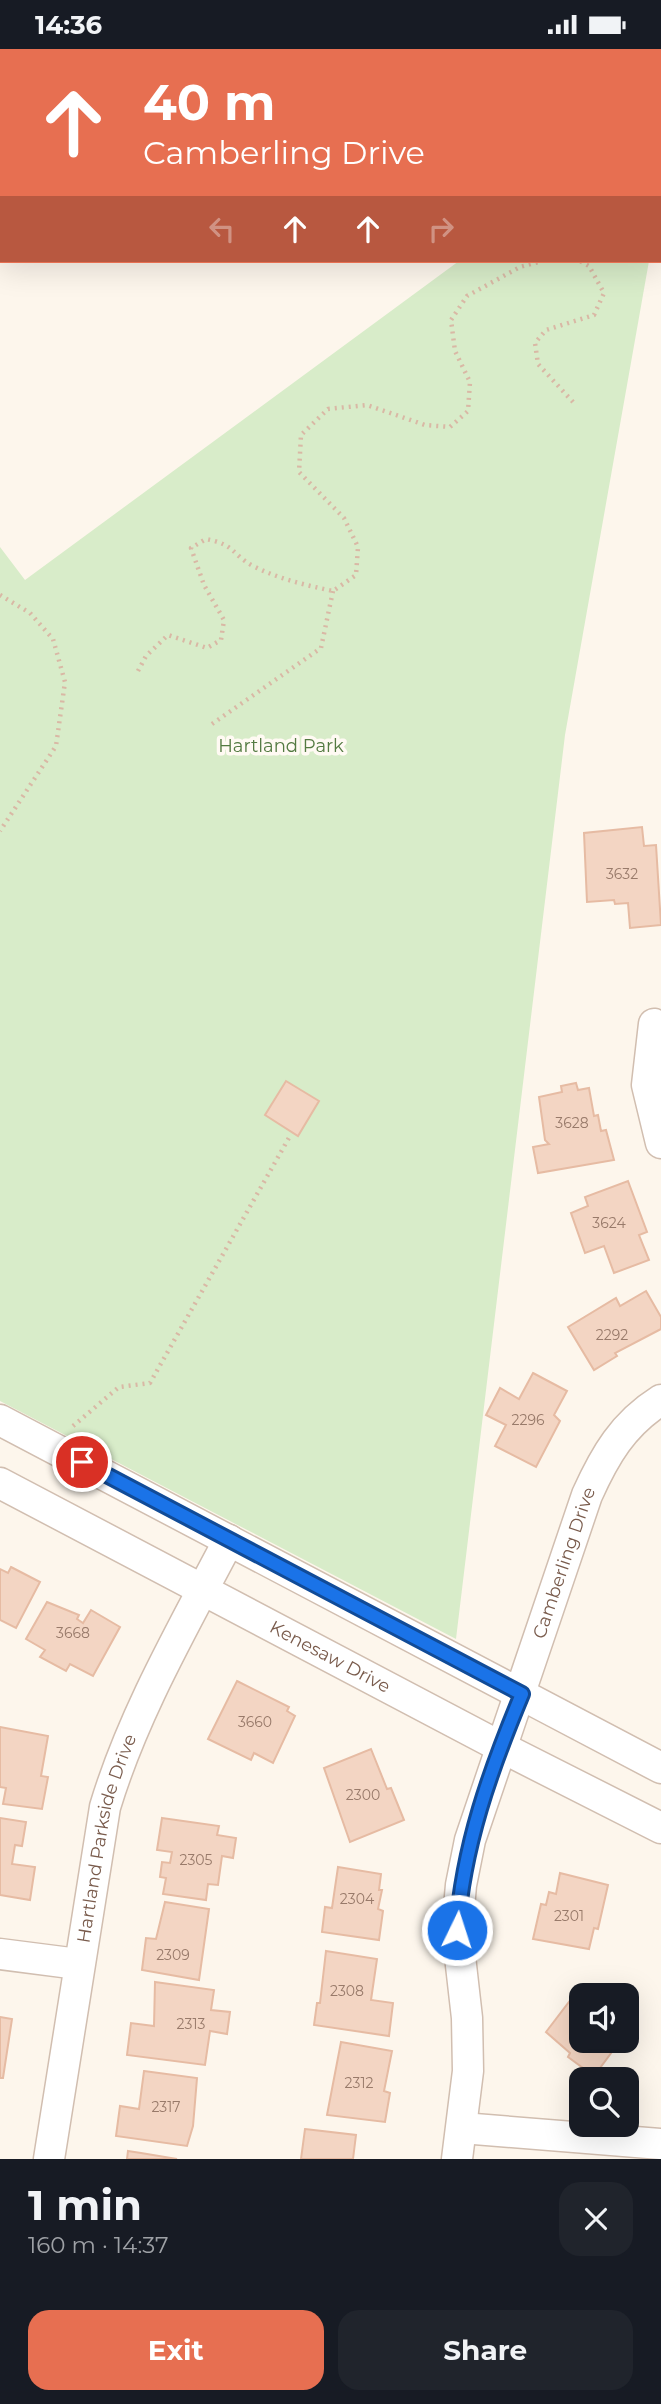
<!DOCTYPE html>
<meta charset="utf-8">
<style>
body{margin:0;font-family:Montserrat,sans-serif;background:#20242c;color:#f1f3f6;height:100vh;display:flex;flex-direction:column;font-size:26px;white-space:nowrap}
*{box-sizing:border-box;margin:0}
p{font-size:23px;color:#9ea1a6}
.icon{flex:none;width:38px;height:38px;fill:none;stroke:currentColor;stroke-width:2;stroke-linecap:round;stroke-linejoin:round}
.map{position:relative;height:2110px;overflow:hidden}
.sheet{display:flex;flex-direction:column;background:#171b24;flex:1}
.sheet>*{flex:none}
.hud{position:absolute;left:0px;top:0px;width:662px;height:214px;box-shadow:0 7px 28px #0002;background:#e76f51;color:#fff;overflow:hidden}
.controls{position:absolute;left:569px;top:1934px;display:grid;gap:14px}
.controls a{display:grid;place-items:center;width:70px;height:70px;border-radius:14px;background:#171b24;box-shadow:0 7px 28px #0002;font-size:35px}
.pin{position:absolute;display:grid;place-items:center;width:60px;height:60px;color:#fff;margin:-30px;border:4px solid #fff;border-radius:50%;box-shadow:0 2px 7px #0007}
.me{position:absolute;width:77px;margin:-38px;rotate:4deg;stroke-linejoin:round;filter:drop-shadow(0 0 5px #0008)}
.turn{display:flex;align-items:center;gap:24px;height:147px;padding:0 28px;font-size:32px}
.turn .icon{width:91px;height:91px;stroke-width:2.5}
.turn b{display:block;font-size:49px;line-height:60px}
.lanes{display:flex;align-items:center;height:66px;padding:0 28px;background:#0003;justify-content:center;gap:35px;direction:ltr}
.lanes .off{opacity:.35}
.round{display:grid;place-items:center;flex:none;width:74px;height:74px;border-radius:21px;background:#20242c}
.summary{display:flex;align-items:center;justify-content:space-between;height:119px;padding:0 28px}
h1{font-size:42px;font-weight:700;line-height:52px}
.action{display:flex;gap:14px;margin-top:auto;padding:14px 28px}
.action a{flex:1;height:80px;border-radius:21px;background:#e76f51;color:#fff;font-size:28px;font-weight:700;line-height:80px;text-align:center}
.action a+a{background:#20242c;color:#f1f3f6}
.status{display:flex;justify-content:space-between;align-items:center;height:49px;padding:0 35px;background:#171b24;direction:ltr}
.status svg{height:19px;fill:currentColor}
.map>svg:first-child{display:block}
</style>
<div class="status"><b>14:36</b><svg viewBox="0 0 49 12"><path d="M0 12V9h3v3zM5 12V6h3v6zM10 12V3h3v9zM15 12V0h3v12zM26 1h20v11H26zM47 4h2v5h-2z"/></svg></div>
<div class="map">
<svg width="661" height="2110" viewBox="0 0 661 2110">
<rect width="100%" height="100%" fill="#fdf6ec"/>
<polygon fill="#d8ecc9" points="459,212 649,212 565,686 456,1590 0,1352 0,498 25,531"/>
<g fill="#f3d5c3" stroke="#e6bba3" stroke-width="2">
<polygon points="642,778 644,797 656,796 661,876 630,879 628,854 615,855 614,851 587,853 584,784"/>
<polygon points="286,1032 319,1052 298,1087 265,1066"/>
<polygon points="576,1034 578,1041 589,1039 594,1067 598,1066 601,1082 606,1081 614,1111 538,1124 533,1098 549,1095 545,1091 539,1048 562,1043 561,1037"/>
<polygon points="628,1132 647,1183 639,1186 649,1211 614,1224 604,1197 585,1204 571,1164 588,1157 585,1148"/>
<polygon points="646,1242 661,1268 661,1280 615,1304 617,1307 594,1321 568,1278 616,1249 620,1257"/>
<polygon points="533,1324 567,1342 554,1366 560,1372 536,1418 495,1397 506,1376 486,1366 500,1339 519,1350"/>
<polygon points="11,1518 40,1533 16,1579 0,1571 0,1520 8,1524"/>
<polygon points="47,1553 79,1566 77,1570 83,1574 91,1561 120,1578 93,1627 70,1615 66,1622 40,1608 45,1601 26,1590"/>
<polygon points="237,1632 289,1658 287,1662 295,1667 273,1714 254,1704 251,1711 208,1690"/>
<polygon points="0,1678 48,1687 41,1727 48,1728 42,1760 3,1755 6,1739 0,1738"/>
<polygon points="371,1700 387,1740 391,1739 404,1771 350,1793 324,1719"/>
<polygon points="0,1769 26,1773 22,1797 15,1796 12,1815 35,1818 30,1851 0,1846"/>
<polygon points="162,1769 219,1777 217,1786 236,1789 233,1809 222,1807 218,1836 208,1835 206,1851 163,1845 166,1829 160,1828 162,1813 170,1814 172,1803 157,1801"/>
<polygon points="338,1818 381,1825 379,1841 382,1841 378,1860 383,1862 379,1891 322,1883 325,1858 332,1859"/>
<polygon points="560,1824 608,1836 598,1880 594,1879 589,1900 533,1890 541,1855 546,1856 549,1843 556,1845"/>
<polygon points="165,1853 209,1860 199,1931 142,1921 146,1889 156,1890"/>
<polygon points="326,1902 377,1910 371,1951 393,1954 389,1987 314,1976 317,1954 320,1954"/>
<polygon points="155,1933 214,1941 211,1961 230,1963 227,1985 210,1982 205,2016 127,2006 131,1974 154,1977"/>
<polygon points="572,1949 581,1956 581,1992 620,1992 594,2027 568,2008 570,2004 546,1983"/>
<polygon points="0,1968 12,1970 3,2029 0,2029"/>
<polygon points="341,1993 392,2002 384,2042 390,2044 385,2073 327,2066"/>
<polygon points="144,2022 197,2029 193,2077 187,2097 116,2087 120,2057 139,2060"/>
<polygon points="305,2080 356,2086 353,2110 301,2110"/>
<polygon points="128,2102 141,2104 177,2110 127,2110"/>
</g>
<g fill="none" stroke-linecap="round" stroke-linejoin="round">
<defs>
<g id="minor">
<polyline points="654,975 647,1036 661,1094"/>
<polyline points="0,1371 661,1719"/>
<path id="s1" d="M0 1434 501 1698 661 1779"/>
<polyline points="0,1905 78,1915"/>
<polyline points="462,2079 661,2095"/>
<path id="s2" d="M49 2110 105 1758C133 1665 184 1577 229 1491"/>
<path id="s3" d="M457 2110 468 2022 467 1969 457 1881 461 1836 470 1791 587 1446C605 1406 623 1375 661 1351"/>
</g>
</defs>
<use href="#minor" stroke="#d1beb0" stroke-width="33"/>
<g stroke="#d9b8a5" stroke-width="4.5" stroke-dasharray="2 5" stroke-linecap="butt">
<polyline points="573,353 538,315 535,294 546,281 594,266 604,244 589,217 580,212"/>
<polyline points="0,546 30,564 53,590 65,633 56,697 0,782"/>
<path d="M138 622 146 607 168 586 207 599 221 591 224 571 204 536 191 499 206 490C236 496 231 505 253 517 279 530 305 536 333 542L356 526 358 498 344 469 299 423 301 386 328 360 367 356 425 376 450 378 468 362 470 333 455 302 451 271 467 247 520 218 542 212"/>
<polyline points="212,675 321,599 333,542"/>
<polyline points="73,1377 119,1338 150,1334 290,1087"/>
</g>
<use href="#minor" stroke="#fff" stroke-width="30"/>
</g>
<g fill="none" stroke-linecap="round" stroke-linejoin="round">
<defs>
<path id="route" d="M82 1413 522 1645C490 1722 463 1797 457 1881"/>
</defs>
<use href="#route" stroke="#114b97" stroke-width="18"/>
<use href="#route" stroke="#1a73e8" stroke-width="12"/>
</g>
<g text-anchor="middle" stroke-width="7" stroke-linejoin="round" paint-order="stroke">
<g font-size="14" fill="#987a6a">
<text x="622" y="830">3632</text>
<text x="572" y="1079">3628</text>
<text x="609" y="1179">3624</text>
<text x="612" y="1291">2292</text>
<text x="528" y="1376">2296</text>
<text x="73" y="1589">3668</text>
<text x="255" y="1678">3660</text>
<text x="363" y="1751">2300</text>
<text x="196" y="1816">2305</text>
<text x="357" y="1855">2304</text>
<text x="569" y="1872">2301</text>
<text x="173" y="1911">2309</text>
<text x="347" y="1947">2308</text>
<text x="191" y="1980">2313</text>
<text x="359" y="2039">2312</text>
<text x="166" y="2063">2317</text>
</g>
<g font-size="18" fill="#537a41" stroke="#fffaf3">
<text x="281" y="703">Hartland Park</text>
</g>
<g font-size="18" fill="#7a5c4d" stroke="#fffaf3">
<text dy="6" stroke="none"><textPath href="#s3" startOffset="614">Camberling Drive</textPath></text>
<text dy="6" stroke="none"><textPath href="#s1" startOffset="373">Kenesaw Drive</textPath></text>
<text dy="6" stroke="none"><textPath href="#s2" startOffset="326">Hartland Parkside Drive</textPath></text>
</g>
</g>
</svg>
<div class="controls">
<a><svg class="icon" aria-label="sound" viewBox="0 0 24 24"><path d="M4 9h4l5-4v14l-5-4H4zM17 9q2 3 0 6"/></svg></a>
<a><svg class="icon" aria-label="search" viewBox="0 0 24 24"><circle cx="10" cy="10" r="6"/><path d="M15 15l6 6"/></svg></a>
</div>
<div class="pin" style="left:82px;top:1413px;background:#d93025"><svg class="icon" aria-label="arrive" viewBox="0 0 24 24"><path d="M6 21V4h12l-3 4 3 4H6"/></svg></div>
<svg class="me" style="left:457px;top:1881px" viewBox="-20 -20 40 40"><circle r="17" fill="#1a73e8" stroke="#fff" stroke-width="3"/><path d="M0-11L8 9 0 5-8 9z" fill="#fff"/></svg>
<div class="hud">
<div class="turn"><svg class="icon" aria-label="ahead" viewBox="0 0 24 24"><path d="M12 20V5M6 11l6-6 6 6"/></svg><div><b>40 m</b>Camberling Drive</div></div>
<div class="lanes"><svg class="icon off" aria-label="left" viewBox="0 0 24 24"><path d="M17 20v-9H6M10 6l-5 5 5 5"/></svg><svg class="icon" aria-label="ahead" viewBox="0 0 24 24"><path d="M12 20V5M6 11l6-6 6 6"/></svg><svg class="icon" aria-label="ahead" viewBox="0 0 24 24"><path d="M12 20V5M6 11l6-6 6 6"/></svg><svg class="icon off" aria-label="right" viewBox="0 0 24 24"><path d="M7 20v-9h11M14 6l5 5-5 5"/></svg></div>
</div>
</div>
<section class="sheet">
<div class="summary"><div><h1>1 min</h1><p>160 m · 14:37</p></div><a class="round"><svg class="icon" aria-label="close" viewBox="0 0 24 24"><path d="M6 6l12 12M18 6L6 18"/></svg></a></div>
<div class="action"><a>Exit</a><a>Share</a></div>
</section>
